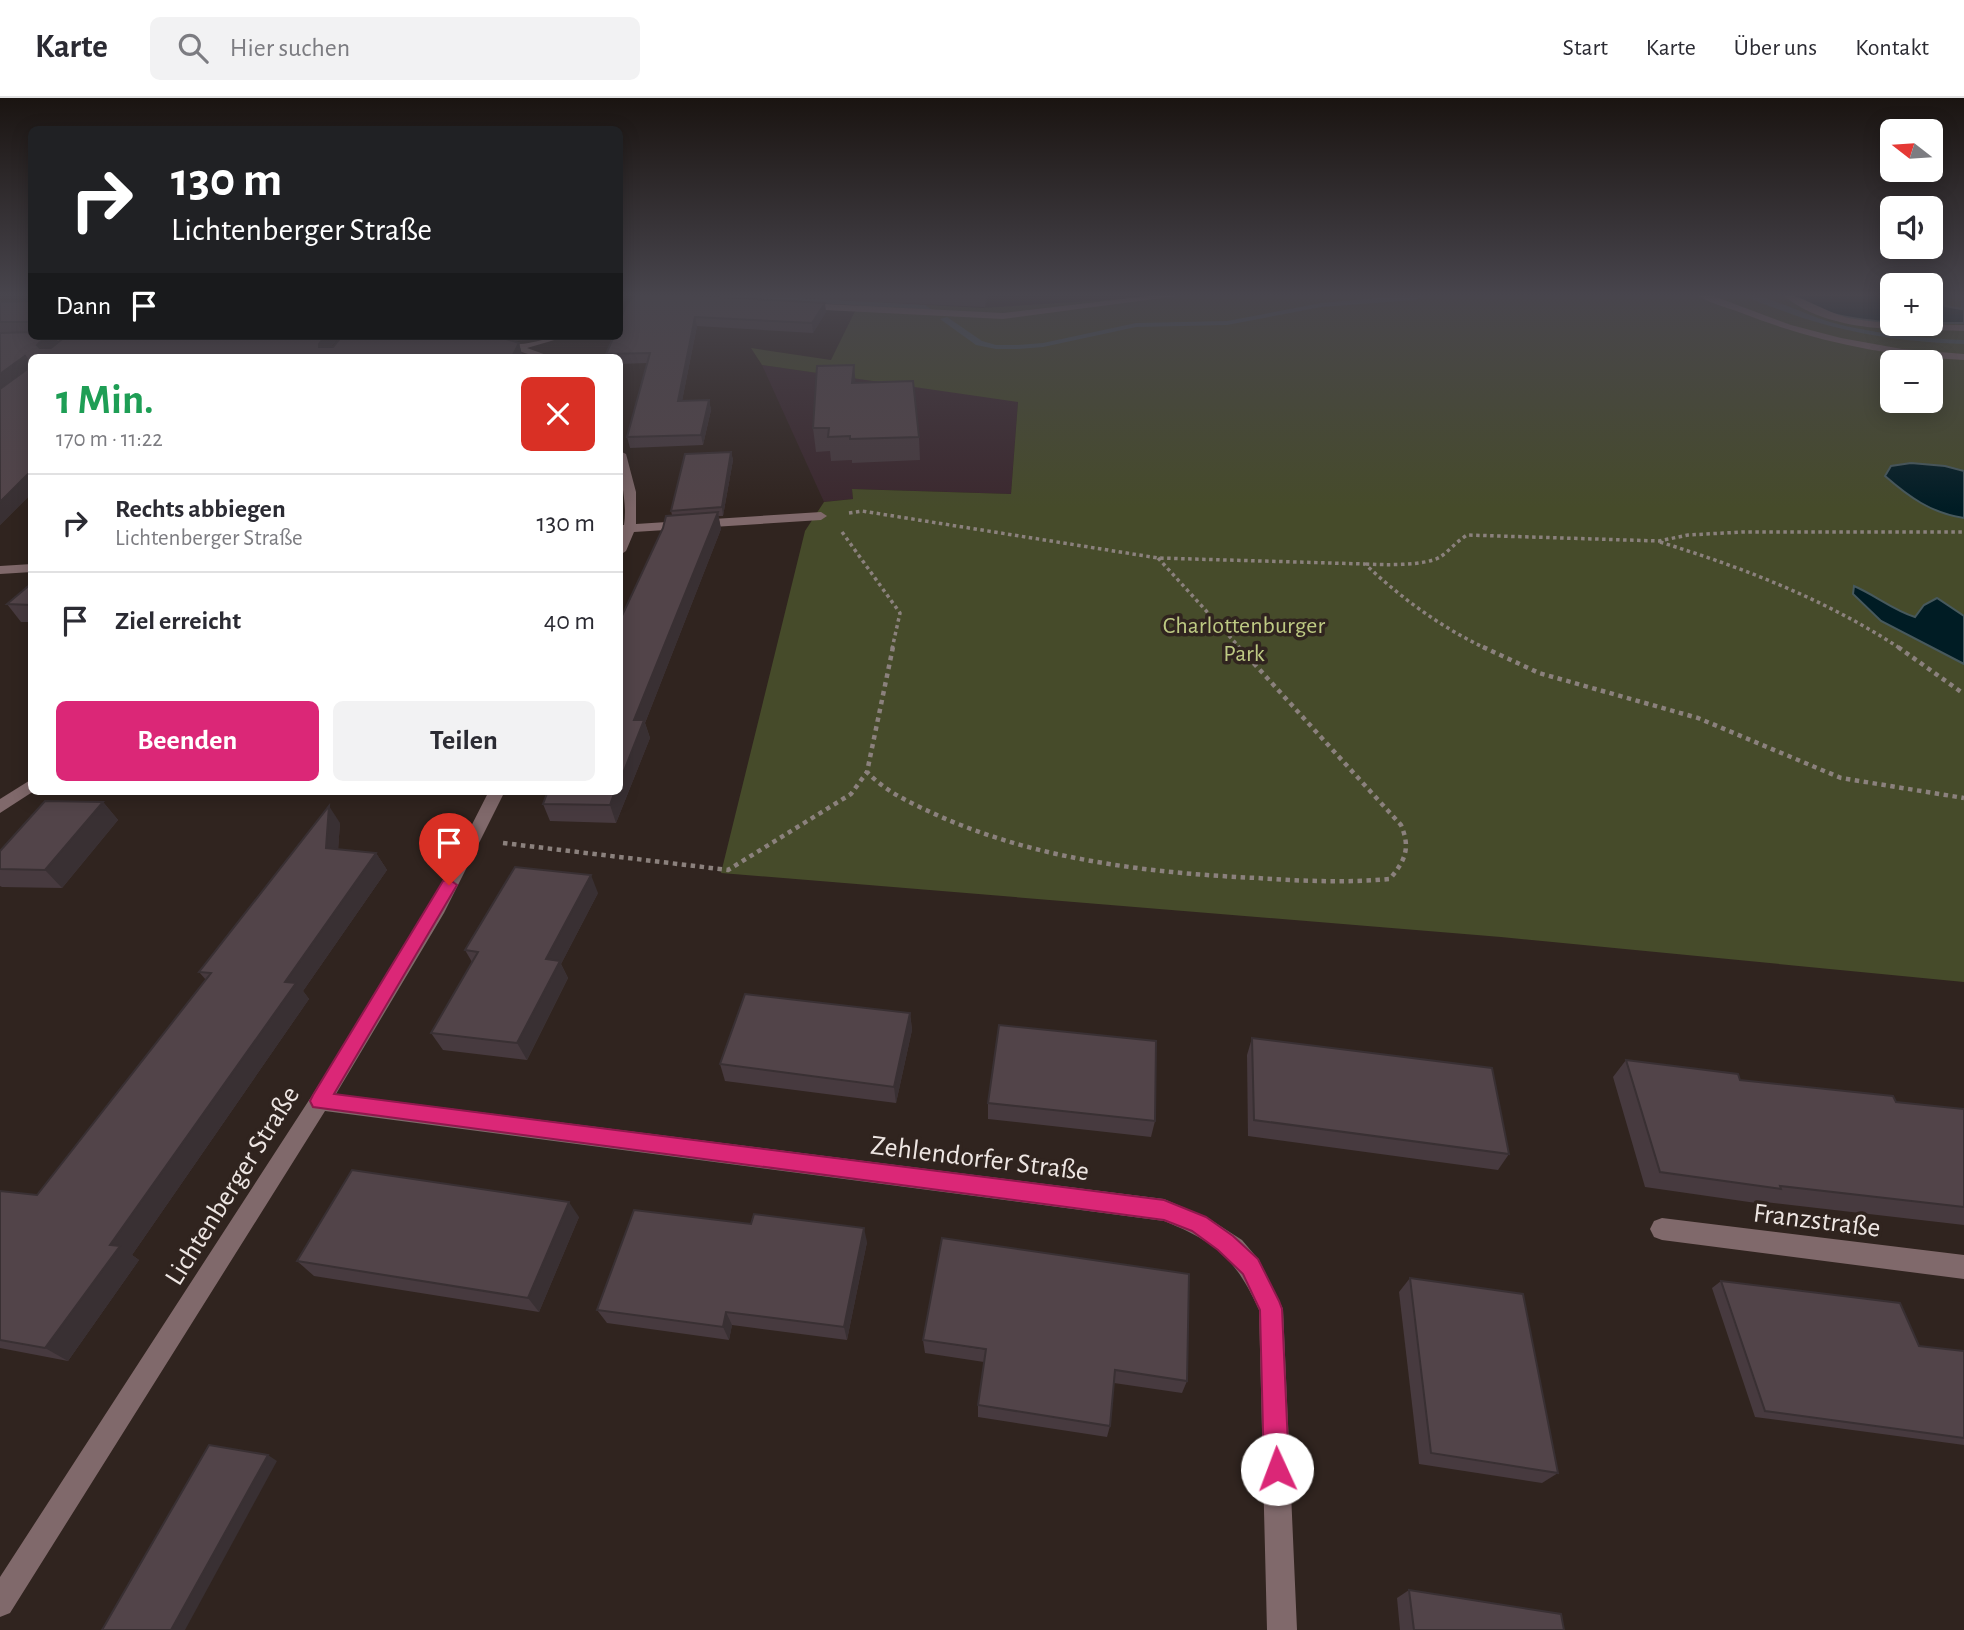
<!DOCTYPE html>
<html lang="de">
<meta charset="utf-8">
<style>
body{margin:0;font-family:"Alegreya Sans",sans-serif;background:#f2f2f3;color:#2b2b33;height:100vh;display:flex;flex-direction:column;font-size:26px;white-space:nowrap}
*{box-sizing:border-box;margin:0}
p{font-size:23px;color:#7c7c81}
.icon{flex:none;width:38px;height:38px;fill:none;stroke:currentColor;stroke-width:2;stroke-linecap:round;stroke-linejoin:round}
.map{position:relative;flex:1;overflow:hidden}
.panel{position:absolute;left:28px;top:256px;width:595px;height:441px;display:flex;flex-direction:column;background:#fff;border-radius:10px;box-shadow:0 4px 18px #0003}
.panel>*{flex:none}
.hud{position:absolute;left:28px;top:28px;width:595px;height:214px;border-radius:10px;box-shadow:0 4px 18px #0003;background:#202124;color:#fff;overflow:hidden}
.needle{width:46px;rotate:287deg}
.fabs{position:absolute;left:1880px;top:21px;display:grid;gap:14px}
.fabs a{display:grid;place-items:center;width:63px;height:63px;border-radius:10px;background:#fff;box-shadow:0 4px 18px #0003;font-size:35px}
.pin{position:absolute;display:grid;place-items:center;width:60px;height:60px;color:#fff;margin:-72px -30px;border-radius:50% 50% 50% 0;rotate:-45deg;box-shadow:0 0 7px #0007}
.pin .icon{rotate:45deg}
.me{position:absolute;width:77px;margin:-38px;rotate:358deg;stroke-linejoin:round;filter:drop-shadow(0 0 5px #0008)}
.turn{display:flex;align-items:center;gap:24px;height:147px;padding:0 28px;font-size:32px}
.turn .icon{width:91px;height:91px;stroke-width:2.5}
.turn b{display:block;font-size:49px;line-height:60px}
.then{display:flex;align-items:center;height:66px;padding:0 28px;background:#0003;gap:14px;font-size:26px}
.round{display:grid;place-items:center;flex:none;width:74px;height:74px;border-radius:10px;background:#f2f2f3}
.head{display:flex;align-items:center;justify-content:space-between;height:119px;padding:0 28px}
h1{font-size:42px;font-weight:700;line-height:52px;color:#1e9e55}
.button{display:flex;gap:14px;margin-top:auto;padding:14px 28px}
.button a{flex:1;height:80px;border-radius:10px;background:#db2777;color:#fff;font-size:28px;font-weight:700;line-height:80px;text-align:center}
.button a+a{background:#f2f2f3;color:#2b2b33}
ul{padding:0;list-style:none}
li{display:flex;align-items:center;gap:21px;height:98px;padding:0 28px;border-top:2px solid #e1e1e2}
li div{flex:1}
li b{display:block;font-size:26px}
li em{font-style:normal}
header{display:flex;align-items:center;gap:42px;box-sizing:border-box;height:98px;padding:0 35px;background:#fff;border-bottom:2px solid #e1e1e2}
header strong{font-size:33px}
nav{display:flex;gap:38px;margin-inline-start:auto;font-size:24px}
.search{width:490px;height:63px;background:#f2f2f3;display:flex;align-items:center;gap:18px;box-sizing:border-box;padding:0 24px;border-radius:10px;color:#7c7c81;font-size:26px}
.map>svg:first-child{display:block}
</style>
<header>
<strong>Karte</strong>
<div class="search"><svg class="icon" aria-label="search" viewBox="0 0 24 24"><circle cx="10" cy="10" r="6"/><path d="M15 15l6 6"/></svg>Hier suchen</div>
<nav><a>Start</a><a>Karte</a><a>Über uns</a><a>Kontakt</a></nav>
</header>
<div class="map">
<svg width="1964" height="1532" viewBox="0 0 1964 1532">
<rect width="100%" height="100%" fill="#30241f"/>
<polygon fill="#3b282e" points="762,267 1018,303 1011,396 852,391 853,401 824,404"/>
<path fill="#464b2a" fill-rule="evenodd" d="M1200 196H1892V226H1930V196H1964V884L1501 839 721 775 805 433 824 404 853 401 852 391 1011 396 1018 304 762 267 751 250 831 262 860 203 982 210ZM1892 264H1930V303H1892Z"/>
<g fill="#001c24" stroke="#47595d" stroke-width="2">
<path d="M1790 196H1892V225C1855 221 1820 218 1790 196Z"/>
<polygon points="1930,196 1941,196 1945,208 1962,211 1962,201 1964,203 1964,225 1930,225"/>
<path d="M1911 365 1945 368 1964 373V420C1931 415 1909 399 1885 378L1891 368Z"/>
<path d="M1854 488C1875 497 1893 512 1915 519L1924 507 1937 500 1964 518V566L1881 523 1853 496Z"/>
</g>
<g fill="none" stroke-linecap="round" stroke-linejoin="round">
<g fill="#47595d" fill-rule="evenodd">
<polygon points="690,196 732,196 925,207 932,212 928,214 923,211 693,198"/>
<polygon points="1420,196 1431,196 1414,202 1321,209 1227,227 1136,229 1043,249 1018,251 996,251 976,247 940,221 947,219 982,243 996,247 1018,247 1043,245 1136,225 1227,223 1321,205"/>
<path d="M1744 196C1764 196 1807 217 1830 224 1874 236 1919 240 1964 242V246C1902 244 1842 235 1783 213 1770 208 1755 204 1744 196Z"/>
</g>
<g stroke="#8b817d" stroke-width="3.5" stroke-dasharray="3.5 3.5" stroke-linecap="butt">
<path d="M849 415 862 413 1158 460 1365 466C1401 500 1442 530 1487 551"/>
<polyline points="842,434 900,515 892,551"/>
<path d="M1660 444C1744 470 1827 502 1901 551"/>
<polyline points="1158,460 1241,551"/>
<path d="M1366 466C1384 467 1425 468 1440 459 1448 454 1456 444 1467 437L1659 443 1688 437 1743 434H1964"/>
</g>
<g stroke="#8b817d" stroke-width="4.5" stroke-dasharray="4.5 4.5" stroke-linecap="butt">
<path d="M893 549 867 674C887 695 913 706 939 718 1039 762 1149 775 1257 780 1301 783 1346 785 1390 781 1405 762 1411 751 1401 727L1239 549"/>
<polyline points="1483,549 1539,575 1698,620 1841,680 1964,700"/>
<polyline points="1898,549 1964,596"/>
<polyline points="503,745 728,772 851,696 867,674"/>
</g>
<g fill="#80696b" fill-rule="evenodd">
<polygon points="1165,196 1192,196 1003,221 805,211 801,208 805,205 1003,215"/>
<path d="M1695 196H1708L1791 227 1841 240 1902 251 1964 256V262C1886 258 1812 243 1739 214 1725 209 1707 204 1695 196Z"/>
<path d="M1782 196C1800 196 1827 215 1849 220 1887 227 1925 226 1964 227V233C1906 231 1829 237 1782 196Z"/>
<polygon points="1959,196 1964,196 1964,200"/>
<polygon points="0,238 129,238 124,241 0,244"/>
<path d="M473 238C489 238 503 247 518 246 534 246 550 238 568 238L527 250 552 259H537Z"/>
<path d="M620 353 626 356 636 394V426L821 414 827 418 821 422 634 434 626 453 620 457V427H624C628 401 618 378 620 353Z"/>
<polygon points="32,466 32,474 0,476 0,468"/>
<polygon points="32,681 34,693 0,715 0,701"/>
<path d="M489 693H505L444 815 336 996 1164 1101 1208 1120 1242 1142 1259 1162 1283 1211 1297 1532H1267L1259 1212C1236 1161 1216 1144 1164 1123L325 1013 10 1515 0 1519V1479L313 996 431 807Z"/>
<polygon points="1662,1120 1964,1157 1964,1181 1662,1142 1654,1139 1650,1131 1654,1123"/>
</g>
</g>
<g fill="#473a3f">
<polygon points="633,196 666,196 826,214 813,235 697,228 682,303 709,302 711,312 703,347 630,350 627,339 647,265 620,266 620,259 607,259 606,256 634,199"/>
<polygon points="707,196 989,196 985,209"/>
<polygon points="32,203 32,238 58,244 66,238 340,238 331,249 333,249 342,238 531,238 529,242 513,243 519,245 522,257 32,259 32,395 0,427 0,204"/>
<polygon points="855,285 919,339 920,362 852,365 852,362 831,363 830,353 816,354 813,330"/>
<polygon points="731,354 733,362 723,418 718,418 721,431 645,625 650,640 616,725 550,723 543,706 620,693 672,417 671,413"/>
<polygon points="32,485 32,524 21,524 7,506"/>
<polygon points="103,704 118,722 62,790 2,789 0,788 0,753"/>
<polygon points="340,725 338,752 376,755 387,772 303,893 309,901 132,1157 139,1162 68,1263 0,1250 0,1093 37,1097 206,882 199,874"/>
<polygon points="598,795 561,866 568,880 527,962 443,952 431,935 472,864 465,852"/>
<polygon points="910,915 912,932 896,1005 725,983 720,966"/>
<polygon points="1252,940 1509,1056 1498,1072 1248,1038 1247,957"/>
<polygon points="1626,962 1740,982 1896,1004 1964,1011 1964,1127 1765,1104 1763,1106 1645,1089 1613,979"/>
<polygon points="988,1005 1155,1023 1151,1039 988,1021"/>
<polygon points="579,1119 539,1214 314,1178 297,1163"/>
<polygon points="867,1144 847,1242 732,1227 729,1242 607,1225 597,1212"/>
<polygon points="1410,1180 1558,1375 1542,1385 1419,1366 1399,1194"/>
<polygon points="1721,1183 1919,1248 1964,1253 1964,1347 1755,1319 1712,1190"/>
<polygon points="923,1242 1187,1283 1182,1295 1114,1285 1110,1328 1107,1339 978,1319 978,1307 984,1264 925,1255"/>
<polygon points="1409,1492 1564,1532 1400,1532 1397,1500"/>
</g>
<g fill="#393033">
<polygon points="985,196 989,196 985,209"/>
<polygon points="825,205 826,214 813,235 812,225"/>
<polygon points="695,219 697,228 680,313 678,303"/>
<polygon points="47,238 55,238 59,245 44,259 37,247"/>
<polygon points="325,238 340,238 324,257 319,249 319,246"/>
<polygon points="519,245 522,257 521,259 512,259"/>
<polygon points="25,258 32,269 0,295 0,276"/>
<polygon points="854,267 856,289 852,285"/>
<polygon points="709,302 711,312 703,347 701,337"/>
<polygon points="731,354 733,362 723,418 722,409"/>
<polygon points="32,372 32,395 0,427 0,404"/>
<polygon points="718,414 721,431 645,625 650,640 616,725 610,707 615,693 620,693 620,683 634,622"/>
<polygon points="103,704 118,722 62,790 45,772"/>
<polygon points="329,708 340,725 337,767 326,750"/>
<polygon points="376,755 387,772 303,893 309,901 132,1157 139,1162 68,1263 45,1250 110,1147 285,884"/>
<polygon points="591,777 598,795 561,866 568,880 527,962 517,945 546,861"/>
<polygon points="910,915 912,932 896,1005 894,989"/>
<polygon points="569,1104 579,1119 539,1214 528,1200"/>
<polygon points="864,1130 867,1144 847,1242 844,1229"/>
<polygon points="726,1214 732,1227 729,1242 723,1229"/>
<polygon points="268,1357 277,1363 185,1532 171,1532"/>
</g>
<g fill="#524449" stroke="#393033" stroke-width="2">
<polygon points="637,196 666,196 825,205 812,225 695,219 678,303 709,302 701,337 627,339 650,255 606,256 614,238 620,238 620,224 626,207"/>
<polygon points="32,203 32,224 0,224 0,204"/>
<polygon points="32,234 32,238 47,238 37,247 40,250 51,250 66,238 325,238 319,246 319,249 333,249 342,238 497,238 519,245 512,259 32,259 32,372 0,404 0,291 26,272 27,261 25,258 0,276 0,235"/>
<polygon points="854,267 852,285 913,283 919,339 850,341 850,338 828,339 829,330 813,330 817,268"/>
<polygon points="731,354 722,409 671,413 685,356"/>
<polygon points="718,414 634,622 644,622 620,683 620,522 663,430 666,418"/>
<polygon points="32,485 32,507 7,506"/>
<polygon points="548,693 615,693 610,707 543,706"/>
<polygon points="45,703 103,704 45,772 0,771 0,753"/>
<polygon points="329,708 326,750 376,755 285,884 296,885 110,1147 120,1148 45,1250 0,1242 0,1093 37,1097 211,875 199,874"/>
<polygon points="515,769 591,777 546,861 560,863 517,945 431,935 478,854 465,852"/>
<polygon points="745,896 910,915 894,989 720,966"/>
<polygon points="999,927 1156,943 1155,1023 988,1005"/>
<polygon points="1252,940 1492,970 1509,1056 1254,1022"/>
<polygon points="1626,962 1738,976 1740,982 1893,998 1896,1004 1964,1011 1964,1109 1780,1088 1781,1091 1660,1074"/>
<polygon points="352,1072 569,1104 528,1200 297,1163"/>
<polygon points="634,1112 751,1126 754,1116 864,1130 844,1229 726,1214 723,1229 597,1212"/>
<polygon points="942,1140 1189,1176 1187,1283 1115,1272 1110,1328 978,1307 986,1251 923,1242"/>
<polygon points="1410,1180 1523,1196 1558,1375 1431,1355"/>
<polygon points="1721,1183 1900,1205 1919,1248 1964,1253 1964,1340 1765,1313"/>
<polygon points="209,1347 268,1357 171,1532 102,1532"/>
<polygon points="1409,1492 1561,1516 1564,1532 1414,1532"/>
</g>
<linearGradient id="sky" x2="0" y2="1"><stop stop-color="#1a1411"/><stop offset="0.48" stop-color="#48454d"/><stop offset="1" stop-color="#48454d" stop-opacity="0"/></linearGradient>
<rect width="1964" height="411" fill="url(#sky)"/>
<polygon fill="#db2777" stroke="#8e194d" stroke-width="2" points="449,781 457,787 334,996 1164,1102 1206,1119 1233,1138 1258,1161 1279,1203 1282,1211 1289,1371 1285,1380 1277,1383 1268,1380 1264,1371 1260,1212 1243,1176 1218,1152 1192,1133 1164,1122 313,1009 310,1003 313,997 443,783"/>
<g text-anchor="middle" stroke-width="7" stroke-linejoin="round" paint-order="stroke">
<g font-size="24" fill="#beca83" stroke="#30241f">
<text x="1244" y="535">Charlottenburger<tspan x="1244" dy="28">Park</tspan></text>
</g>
<g font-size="28" fill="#eee6e3" stroke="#30241f">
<text transform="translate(980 1059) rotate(7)" y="10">Zehlendorfer Straße</text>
<text transform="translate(231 1087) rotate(-58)" y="10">Lichtenberger Straße</text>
<text transform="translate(1817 1121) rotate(7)" y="10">Franzstraße</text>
</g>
</g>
</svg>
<div class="fabs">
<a><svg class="needle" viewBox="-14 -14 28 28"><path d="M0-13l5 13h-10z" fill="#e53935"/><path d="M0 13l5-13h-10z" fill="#7c7c81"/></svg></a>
<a><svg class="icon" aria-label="sound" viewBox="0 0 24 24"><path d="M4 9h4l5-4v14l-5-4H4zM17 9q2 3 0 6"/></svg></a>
<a>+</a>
<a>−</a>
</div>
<div class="pin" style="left:449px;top:787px;background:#d93025"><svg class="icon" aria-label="arrive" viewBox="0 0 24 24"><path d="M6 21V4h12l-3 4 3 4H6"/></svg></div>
<svg class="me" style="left:1277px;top:1371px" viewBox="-20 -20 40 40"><circle r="19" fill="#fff"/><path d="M0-13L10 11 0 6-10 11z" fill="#db2777"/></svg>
<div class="hud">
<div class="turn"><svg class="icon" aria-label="right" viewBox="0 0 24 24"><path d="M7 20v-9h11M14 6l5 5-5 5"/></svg><div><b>130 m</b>Lichtenberger Straße</div></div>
<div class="then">Dann<svg class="icon" aria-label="arrive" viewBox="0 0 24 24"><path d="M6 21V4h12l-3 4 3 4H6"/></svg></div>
</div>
<section class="panel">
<div class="head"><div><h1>1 Min.</h1><p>170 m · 11:22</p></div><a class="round" style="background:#d93025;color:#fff"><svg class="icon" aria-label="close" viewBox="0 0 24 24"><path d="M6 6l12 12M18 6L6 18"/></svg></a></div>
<ul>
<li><svg class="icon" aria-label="right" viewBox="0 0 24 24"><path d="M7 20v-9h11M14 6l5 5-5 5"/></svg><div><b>Rechts abbiegen</b><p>Lichtenberger Straße</p></div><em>130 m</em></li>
<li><svg class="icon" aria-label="arrive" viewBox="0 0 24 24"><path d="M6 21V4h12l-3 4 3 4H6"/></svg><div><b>Ziel erreicht</b></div><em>40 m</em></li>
</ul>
<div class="button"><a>Beenden</a><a>Teilen</a></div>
</section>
</div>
